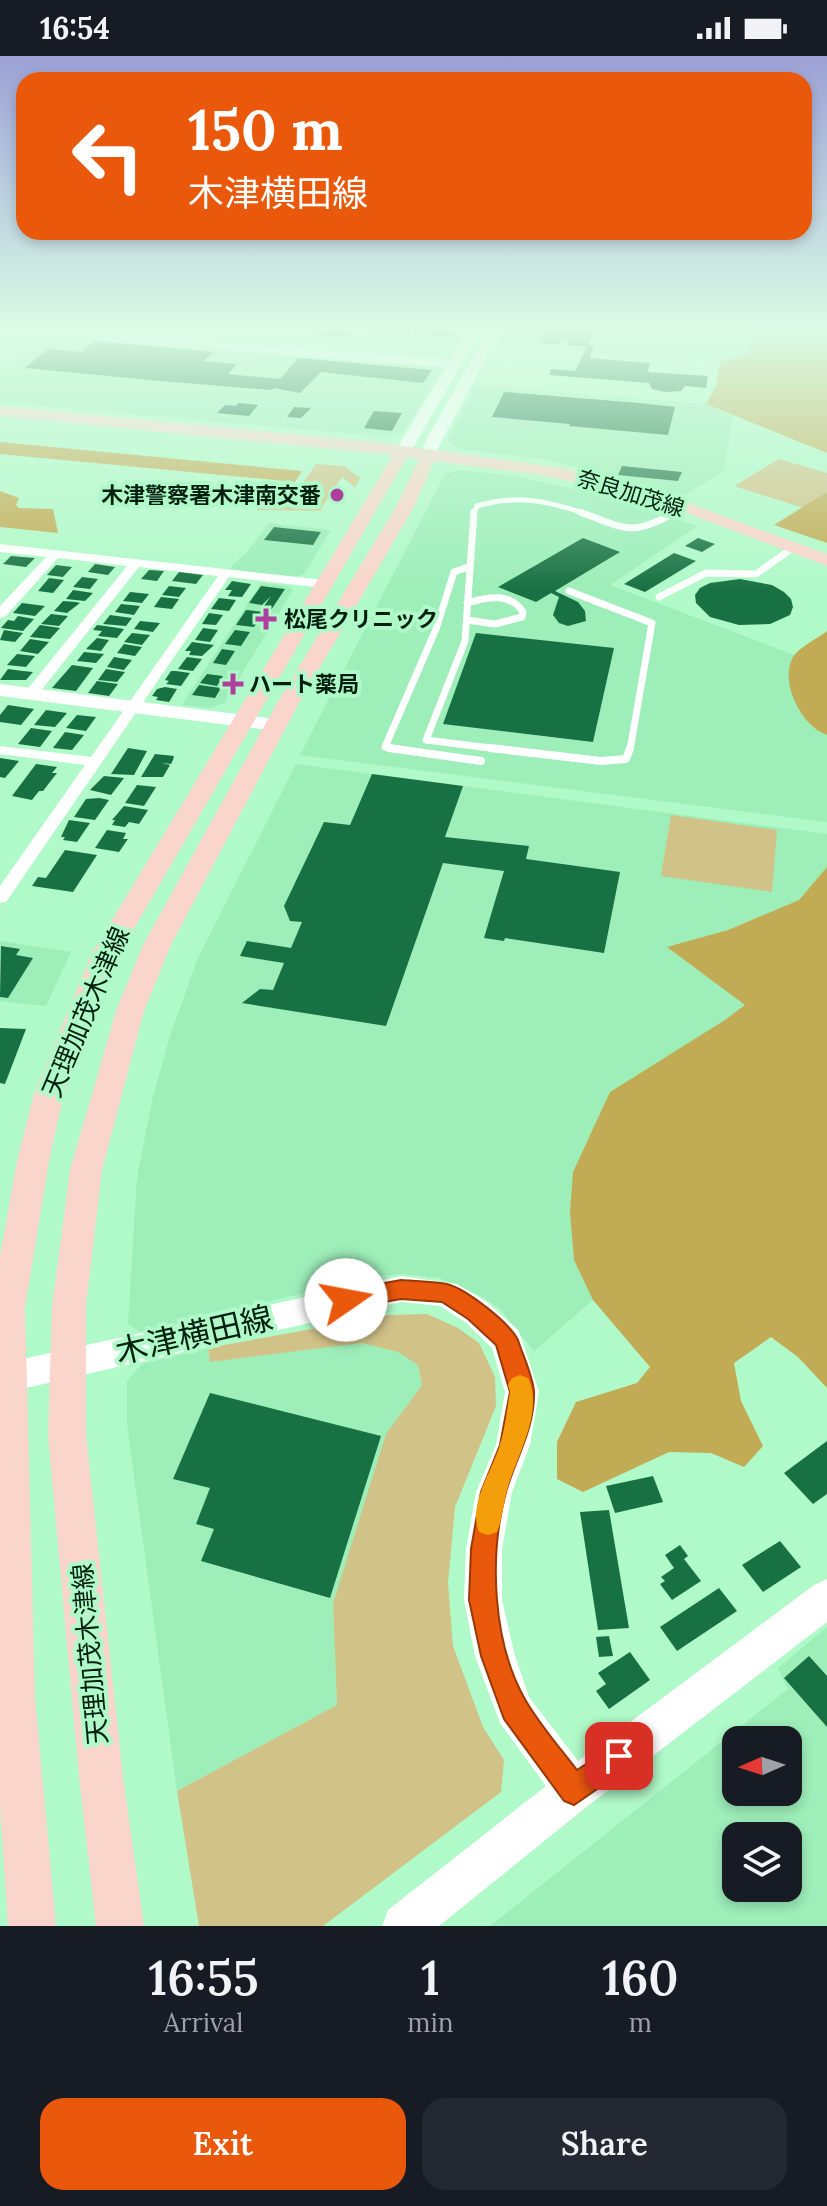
<!DOCTYPE html>
<meta charset="utf-8">
<style>
body{margin:0;font-family:Lora,"Noto Sans JP",serif;background:#242831;color:#f1f3f6;height:100vh;display:flex;flex-direction:column;font-size:30px;white-space:nowrap}
*{box-sizing:border-box;margin:0}
p{font-size:26px;color:#9ea1a6}
.icon{flex:none;width:44px;height:44px;fill:none;stroke:currentColor;stroke-width:2;stroke-linecap:round;stroke-linejoin:round}
.map{position:relative;height:1870px;overflow:hidden}
.details{display:flex;flex-direction:column;background:#171b24;flex:1}
.details>*{flex:none}
.hud{position:absolute;left:16px;top:16px;width:796px;height:168px;border-radius:24px;box-shadow:0 4px 12px #0003;background:#ea580c;color:#fff;overflow:hidden}
.needle{width:52px;rotate:267deg}
.controls{position:absolute;left:722px;top:1670px;display:grid;gap:16px}
.controls a{display:grid;place-items:center;width:80px;height:80px;border-radius:16px;background:#171b24;box-shadow:0 4px 12px #0003;font-size:40px}
.pin{position:absolute;display:grid;place-items:center;width:68px;height:68px;color:#fff;margin:-34px;border-radius:16px;box-shadow:0 4px 12px #0006}
.me{position:absolute;width:88px;margin:-44px;rotate:78deg;stroke-linejoin:round;filter:drop-shadow(0 0 6px #0008)}
.turn{display:flex;align-items:center;gap:28px;height:168px;padding:0 40px;font-size:36px}
.turn .icon{width:104px;height:104px;stroke-width:2.5}
.turn b{display:block;font-size:56px;line-height:68px}
.eta{display:flex;justify-content:space-evenly;align-items:center;height:136px;text-align:center}
.eta b{font-size:48px;font-weight:600;line-height:56px}
.primary-button{display:flex;gap:16px;margin-top:auto;padding:16px 40px}
.primary-button a{flex:1;height:92px;border-radius:24px;background:#ea580c;color:#fff;font-size:32px;font-weight:600;line-height:92px;text-align:center}
.primary-button a+a{background:#242831;color:#f1f3f6}
.status{display:flex;justify-content:space-between;align-items:center;height:56px;padding:0 40px;background:#171b24;direction:ltr}
.status svg{height:22px;fill:currentColor}
.map>svg:first-child{display:block}
</style>
<div class="status"><b>16:54</b><svg viewBox="0 0 49 12"><path d="M0 12V9h3v3zM5 12V6h3v6zM10 12V3h3v9zM15 12V0h3v12zM26 1h20v11H26zM47 4h2v5h-2z"/></svg></div>
<div class="map">
<svg width="827" height="1870" viewBox="0 0 827 1870">
<rect width="100%" height="100%" fill="#b0f9c8"/>
<g fill="#9deeb9" fill-rule="evenodd">
<polygon points="506,273 754,273 748,298 720,306 497,290"/>
<polygon points="49,281 434,312 439,316 403,377 387,381 0,346 0,319"/>
<polygon points="476,329 706,348 733,361 724,415 685,439 549,404 459,393 447,384"/>
<polygon points="461,414 514,420 607,440 698,470 610,529 794,599 789,613 820,677 827,679 827,766 300,699 445,418"/>
<polygon points="269,467 331,474 304,518 295,521 229,513 247,496"/>
<polygon points="261,527 288,530 293,534 224,647 209,652 182,649"/>
<polygon points="296,708 827,778 827,811 799,844 728,874 668,891 745,949 726,964 610,1036 574,1116 574,1204 593,1244 534,1295 500,1253 479,1239 439,1222 403,1218 368,1221 142,1277 128,1268 137,1121 153,1040 170,980 197,904"/>
<polygon points="0,885 71,896 46,950 0,945"/>
<polygon points="362,1287 398,1296 418,1309 422,1329 386,1378 333,1547 337,1649 177,1735 127,1368 127,1325 142,1308 208,1292 210,1306"/>
<path d="M827 1571V1870H490L788 1633 778 1612ZM736 1684H788V1736H736ZM736 1780H788V1832H736Z"/>
</g>
<g fill="#d1c288">
<polygon points="779,403 827,417 827,436 804,452 734,430"/>
<polygon points="316,408 344,410 360,422 355,432 342,421 320,454 328,455 256,454 262,449 286,451"/>
<polygon points="671,759 777,774 772,836 661,820"/>
<polygon points="427,1258 458,1272 479,1287 495,1321 496,1350 455,1451 448,1527 453,1590 483,1671 504,1704 501,1736 323,1870 199,1870 177,1735 337,1649 333,1547 386,1378 422,1329 418,1309 398,1296 362,1287 210,1306 208,1292 389,1259"/>
</g>
<g fill="#c2ab55">
<polygon points="754,273 827,273 827,397 706,348 716,330 720,306 748,298"/>
<polygon points="0,386 302,415 295,426 0,398"/>
<polygon points="0,435 19,442 16,449 19,452 53,453 58,477 0,471"/>
<polygon points="827,436 827,487 774,469"/>
<path d="M827 575V679C802 671 780 627 792 603 797 592 817 583 827 575Z"/>
<polygon points="827,811 827,1332 798,1301 771,1281 734,1307 741,1345 763,1390 744,1411 711,1397 669,1396 583,1436 557,1423 557,1386 576,1346 637,1327 650,1311 593,1244 574,1204 570,1155 573,1116 610,1036 725,964 745,949 667,891 728,874 799,844"/>
</g>
<g fill="#187142">
<polygon points="322,273 353,273 347,281 317,279"/>
<polygon points="358,273 412,273 408,279 396,279"/>
<polygon points="414,273 457,273 452,281 415,278"/>
<polygon points="546,273 595,273 588,289 594,289 590,302 650,307 648,316 708,320 706,332 685,330 681,335 665,336 652,333 649,327 549,319 551,313 575,315 587,291 567,289 570,283 562,282 560,288 540,287"/>
<polygon points="94,285 213,296 204,305 237,308 228,318 280,323 298,302 432,314 423,327 321,316 300,337 274,332 272,334 161,325 25,312 48,293 82,296"/>
<polygon points="504,336 639,347 675,351 668,379 569,370 570,368 492,361"/>
<polygon points="238,347 258,349 249,360 217,357 225,349 236,350"/>
<polygon points="294,351 311,352 301,362 287,361"/>
<polygon points="374,355 402,357 392,375 364,372"/>
<polygon points="622,410 682,416 678,425 618,419"/>
<polygon points="274,471 321,476 313,489 264,484"/>
<polygon points="583,482 620,496 555,535 578,546 585,555 586,565 568,570 559,567 553,559 559,541 551,537 536,546 498,531"/>
<polygon points="698,482 715,488 702,496 685,490"/>
<polygon points="674,497 696,505 645,536 624,528"/>
<polygon points="11,500 35,502 26,511 3,508"/>
<polygon points="95,508 115,511 108,519 88,516"/>
<polygon points="56,509 72,511 63,521 47,519"/>
<polygon points="149,514 164,515 157,525 141,523"/>
<polygon points="179,516 203,519 196,528 172,525"/>
<polygon points="82,521 98,523 90,533 73,531"/>
<polygon points="49,522 64,524 53,537 38,535"/>
<polygon points="740,523 772,529 784,536 791,543 793,551 790,559 770,568 739,569 710,561 696,547 695,539 700,532 710,527"/>
<polygon points="232,525 238,526 251,528 242,541 228,540 232,534 225,534"/>
<polygon points="169,530 186,532 179,541 162,539"/>
<polygon points="261,530 285,533 271,554 262,553 271,540 262,549 249,547"/>
<polygon points="73,534 93,537 85,545 66,543"/>
<polygon points="130,536 149,538 142,547 123,545"/>
<polygon points="161,541 179,543 172,553 154,551"/>
<polygon points="219,542 236,544 229,555 211,553"/>
<polygon points="63,545 76,546 80,547 67,557 54,555"/>
<polygon points="22,547 45,550 35,560 13,557"/>
<polygon points="121,548 140,550 134,559 115,556"/>
<polygon points="246,554 264,556 254,571 236,569"/>
<polygon points="209,557 223,559 216,569 202,568"/>
<polygon points="51,558 68,560 59,570 41,568"/>
<polygon points="110,559 132,562 126,570 103,568"/>
<polygon points="18,560 34,563 23,575 1,572 8,564 14,565"/>
<polygon points="140,565 160,567 153,576 134,573"/>
<polygon points="40,569 60,572 50,583 30,581"/>
<polygon points="97,569 112,571 124,573 117,582 98,580 102,575 93,574"/>
<polygon points="203,572 218,574 210,586 195,584"/>
<polygon points="4,574 23,577 15,586 0,584"/>
<polygon points="235,574 250,576 241,590 225,588"/>
<polygon points="132,577 150,579 142,589 124,586"/>
<polygon points="476,577 614,592 593,686 443,668"/>
<polygon points="97,582 109,584 101,595 86,593"/>
<polygon points="30,583 49,586 38,598 20,595"/>
<polygon points="192,586 214,589 202,600 189,599 191,595 185,595"/>
<polygon points="124,588 142,591 135,600 117,597"/>
<polygon points="222,593 235,595 226,609 213,607"/>
<polygon points="84,596 104,598 96,607 77,605"/>
<polygon points="17,598 35,600 26,611 7,609"/>
<polygon points="114,601 132,604 124,614 107,611"/>
<polygon points="187,601 202,603 193,615 178,613"/>
<polygon points="72,609 93,612 76,635 52,632"/>
<polygon points="8,613 23,615 33,616 26,624 0,624"/>
<polygon points="106,613 125,616 117,626 98,624"/>
<polygon points="171,615 176,615 190,617 181,630 166,628 169,625 165,624"/>
<polygon points="207,618 223,620 217,630 200,627"/>
<polygon points="97,625 118,628 109,640 88,637"/>
<polygon points="199,629 221,632 215,642 192,639"/>
<polygon points="165,631 177,633 169,646 156,644 158,641 152,640 157,633"/>
<polygon points="8,649 34,653 21,669 0,666 0,659"/>
<polygon points="46,654 67,657 55,671 34,669"/>
<polygon points="77,659 96,661 86,675 66,672"/>
<polygon points="31,672 52,675 40,691 18,688"/>
<polygon points="65,676 84,679 72,694 53,692"/>
<polygon points="128,692 147,695 134,719 111,718"/>
<polygon points="155,698 174,700 173,704 171,708 162,707 170,709 163,721 141,721"/>
<polygon points="0,702 19,705 5,722 0,721"/>
<polygon points="36,708 57,711 52,717 57,717 43,735 39,735 32,744 12,740"/>
<polygon points="372,718 463,730 445,781 529,790 526,803 620,816 604,897 505,882 504,885 484,882 504,815 443,807 386,970 242,947 260,933 273,934 284,907 240,900 247,885 291,892 302,866 290,865 284,850 324,766 350,769"/>
<polygon points="104,720 124,722 111,739 90,734"/>
<polygon points="137,729 156,731 144,750 125,747"/>
<polygon points="99,742 109,744 95,764 74,761 86,743"/>
<polygon points="124,750 148,754 139,768 129,766 125,771 112,769 115,764 112,764"/>
<polygon points="69,764 90,767 77,786 63,784 65,781 61,781"/>
<polygon points="107,774 126,777 123,783 128,783 119,796 95,792"/>
<polygon points="65,794 97,799 73,836 32,830 38,821 46,822"/>
<polygon points="1,890 20,893 16,899 33,902 8,942 0,941"/>
<polygon points="0,972 26,973 5,1028 0,1027"/>
<polygon points="210,1337 381,1380 330,1542 201,1505 214,1473 196,1468 210,1432 173,1423"/>
<polygon points="827,1385 827,1438 813,1448 784,1417"/>
<polygon points="653,1420 663,1446 615,1457 606,1430"/>
<polygon points="609,1454 629,1572 598,1574 580,1456"/>
<polygon points="780,1485 801,1511 763,1536 742,1509"/>
<polygon points="680,1489 688,1500 684,1503 701,1525 672,1544 660,1528 665,1525 661,1521 674,1512 665,1499"/>
<polygon points="719,1532 737,1555 677,1595 660,1571"/>
<polygon points="609,1580 613,1600 599,1601 596,1581"/>
<polygon points="630,1596 650,1624 609,1653 596,1635 606,1628 598,1617"/>
<polygon points="809,1600 827,1620 827,1671 784,1622"/>
</g>
<g fill="none" stroke-linecap="round" stroke-linejoin="round">
<g stroke="#fff" stroke-width="5">
<path d="M474 458 477 450C516 438 549 445 586 458"/>
<polyline points="673,458 684,452"/>
</g>
<g stroke="#fff" stroke-width="7">
<polyline points="474,456 465,585 426,684 506,694"/>
<path d="M580 456C627 473 631 481 676 456"/>
<polyline points="569,535 652,567 630,694"/>
<polyline points="659,541 706,517 756,518 794,491"/>
<path d="M467 547C487 541 510 536 523 556L522 561 495 568 467 564"/>
<polyline points="403,694 385,691 436,573 454,516 468,511"/>
</g>
<g stroke="#fff" stroke-width="8">
<polyline points="389,692 481,705"/>
<polyline points="490,692 601,705 626,703 630,692"/>
</g>
<polygon fill="#fff" fill-rule="evenodd" points="0,488 324,524 330,528 324,532 229,521 6,846 0,847 0,830 85,709 0,698 0,690 91,701 218,520 139,511 36,641 26,641 26,635 127,510 58,502 5,561 0,562 0,550 46,501 0,496"/>
<g fill="#fff" fill-rule="evenodd">
<polygon points="6,273 62,273 451,304 469,273 482,273 407,402 399,407 391,402 446,311 12,277"/>
<polygon points="489,273 502,273 441,386 433,404 423,404 420,401 425,386"/>
<polygon points="0,628 276,663 286,669 276,675 0,640"/>
<polygon points="401,1220 457,1228 487,1246 518,1274 522,1284 539,1336 530,1389 512,1436 502,1493 502,1544 515,1600 529,1641 578,1705 814,1529 827,1523 827,1566 589,1749 439,1870 382,1870 388,1854 546,1730 500,1667 475,1600 464,1544 466,1493 476,1436 496,1389 505,1336 492,1292 465,1266 440,1250 401,1246 0,1338 0,1308"/>
</g>
<polygon fill="#fad5cb" fill-rule="evenodd" points="0,350 376,386 562,412 655,435 827,498 827,510 673,452 614,434 535,418 434,405 414,451 299,647 171,889 144,955 102,1114 86,1250 86,1379 123,1721 144,1870 96,1870 79,1721 48,1379 52,1250 70,1114 116,955 143,889 277,647 396,451 419,403 407,401 120,897 63,1041 49,1105 25,1252 35,1642 56,1870 8,1870 0,1751 0,1200 17,1105 33,1041 92,897 393,399 0,360"/>
</g>
<linearGradient id="sky" x2="0" y2="1"><stop stop-color="#9ca1d6"/><stop offset="0.51" stop-color="#dbfce6"/><stop offset="1" stop-color="#dbfce6" stop-opacity="0"/></linearGradient>
<rect width="827" height="535" fill="url(#sky)"/>
<path fill="#ea580c" stroke="#983908" stroke-width="2" d="M401 1224C416 1225 432 1225 447 1228 466 1233 509 1266 518 1284 523 1300 533 1320 534 1336 535 1372 515 1404 506 1436 489 1499 492 1587 526 1645 540 1669 560 1692 577 1714L619 1686 629 1690 633 1700 629 1711 574 1749 564 1745 504 1663 481 1600 469 1544 471 1493 481 1436 500 1389 510 1336 496 1289 468 1263 442 1246 401 1243 346 1253 338 1250 335 1244 338 1237 346 1234Z"/>
<path fill="#f59e0b" d="M520 1319 528 1322C545 1357 514 1404 506 1438 503 1451 502 1464 497 1476L488 1479 479 1476C468 1450 491 1416 499 1392 505 1374 507 1354 510 1336L508 1329 512 1322Z"/>
<g fill="#ae3f9c" stroke="#b0f9c8" stroke-width="3">
<circle cx="337" cy="439" r="8"/>
<path d="M262 551h8v8h8v8h-8v8h-8v-8h-8v-8h8z"/>
<path d="M229 616h8v8h8v8h-8v8h-8v-8h-8v-8h8z"/>
</g>
<g text-anchor="middle" stroke-width="8" stroke-linejoin="round" paint-order="stroke">
<g font-size="22" fill="#02200f" stroke="#b0f9c8">
<text transform="translate(631 437) rotate(17)" y="8">奈良加茂線</text>
</g>
<g font-size="22" font-weight="bold" fill="#02200f" stroke="#b0f9c8" text-anchor="start">
<text x="321" y="447" text-anchor="end">木津警察署木津南交番</text>
<text x="284" y="571">松尾クリニック</text>
<text x="249" y="636">ハート薬局</text>
</g>
<g font-size="26" fill="#02200f" stroke="#b0f9c8">
<text transform="translate(86 956) rotate(-67)" y="9">天理加茂木津線</text>
<text transform="translate(90 1598) rotate(-95)" y="9">天理加茂木津線</text>
</g>
<g font-size="32" fill="#02200f" stroke="#b0f9c8">
<text transform="translate(194 1279) rotate(-13)" y="11">木津横田線</text>
</g>
</g>
</svg>
<div class="controls">
<a><svg class="needle" viewBox="-14 -14 28 28"><path d="M0-13l5 13h-10z" fill="#e53935"/><path d="M0 13l5-13h-10z" fill="#9ea1a6"/></svg></a>
<a><svg class="icon" aria-label="layers" viewBox="0 0 24 24"><path d="M12 4l9 5-9 5-9-5zM3 14l9 5 9-5"/></svg></a>
</div>
<div class="pin" style="left:619px;top:1700px;background:#d93025"><svg class="icon" aria-label="arrive" viewBox="0 0 24 24"><path d="M6 21V4h12l-3 4 3 4H6"/></svg></div>
<svg class="me" style="left:346px;top:1244px" viewBox="-20 -20 40 40"><circle r="19" fill="#fff"/><path d="M0-13L10 11 0 6-10 11z" fill="#ea580c"/></svg>
<div class="hud">
<div class="turn"><svg class="icon" aria-label="left" viewBox="0 0 24 24"><path d="M17 20v-9H6M10 6l-5 5 5 5"/></svg><div><b>150 m</b>木津横田線</div></div>
</div>
</div>
<section class="details">
<div class="eta">
<div><b>16:55</b><p>Arrival</p></div>
<div><b>1</b><p>min</p></div>
<div><b>160</b><p>m</p></div>
</div>
<div class="primary-button"><a>Exit</a><a>Share</a></div>
</section>
